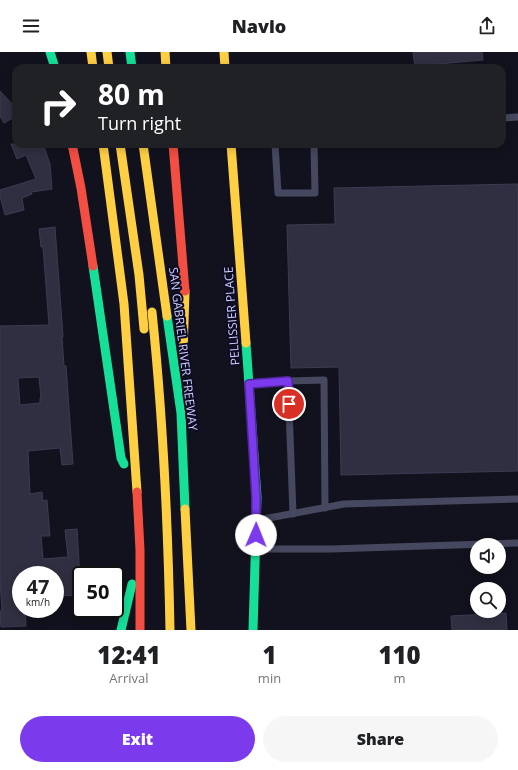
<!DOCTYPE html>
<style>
body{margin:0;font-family:"Open Sans",sans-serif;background:#f6f6f6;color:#202124;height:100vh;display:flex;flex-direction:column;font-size:15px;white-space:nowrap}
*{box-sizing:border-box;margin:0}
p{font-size:13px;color:#757577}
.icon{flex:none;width:22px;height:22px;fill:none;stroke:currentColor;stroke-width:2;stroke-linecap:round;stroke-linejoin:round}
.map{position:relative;height:578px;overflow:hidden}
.side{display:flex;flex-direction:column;background:#fff;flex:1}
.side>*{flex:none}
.hud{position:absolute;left:12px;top:12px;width:494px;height:84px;border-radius:12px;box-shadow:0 2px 10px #0003;background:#202124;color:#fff;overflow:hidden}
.fabs{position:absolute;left:470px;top:486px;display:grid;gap:8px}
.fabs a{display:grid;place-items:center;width:36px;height:36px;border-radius:50%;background:#fff;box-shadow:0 2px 10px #0003;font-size:20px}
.speed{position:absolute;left:12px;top:514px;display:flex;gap:8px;font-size:20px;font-weight:700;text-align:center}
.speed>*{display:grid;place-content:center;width:52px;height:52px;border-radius:50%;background:#fff;box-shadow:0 2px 10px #0003;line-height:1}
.speed small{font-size:10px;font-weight:400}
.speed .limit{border:2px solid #111;border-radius:6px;background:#fff;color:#111}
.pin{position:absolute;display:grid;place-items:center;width:34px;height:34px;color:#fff;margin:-17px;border:2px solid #fff;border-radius:50%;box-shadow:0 1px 4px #0007}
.me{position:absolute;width:44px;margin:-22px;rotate:1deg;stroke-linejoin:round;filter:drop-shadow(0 0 3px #0008)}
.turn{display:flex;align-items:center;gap:14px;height:84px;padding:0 20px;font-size:18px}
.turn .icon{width:52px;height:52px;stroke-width:2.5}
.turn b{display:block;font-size:28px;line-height:34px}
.eta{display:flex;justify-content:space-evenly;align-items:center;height:68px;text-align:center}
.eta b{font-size:24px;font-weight:800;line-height:28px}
.action{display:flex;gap:8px;margin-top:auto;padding:8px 20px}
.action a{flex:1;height:46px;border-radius:24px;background:#7c3aed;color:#fff;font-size:16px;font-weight:800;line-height:46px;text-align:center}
.action a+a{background:#f6f6f6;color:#202124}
header{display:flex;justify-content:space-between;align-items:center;height:52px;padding:0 20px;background:#fff;font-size:18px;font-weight:800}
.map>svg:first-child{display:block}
</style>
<header><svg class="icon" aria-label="menu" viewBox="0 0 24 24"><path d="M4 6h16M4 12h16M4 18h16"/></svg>Navio<svg class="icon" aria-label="share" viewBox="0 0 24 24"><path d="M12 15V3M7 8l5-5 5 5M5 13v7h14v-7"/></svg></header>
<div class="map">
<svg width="518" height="578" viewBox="0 0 518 578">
<rect width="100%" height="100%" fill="#12121e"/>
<g fill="#302f41" stroke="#3c3b53" fill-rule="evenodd">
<polygon points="413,0 482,0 483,8 415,14"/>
<polygon points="0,39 16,56 16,64 4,71 0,64"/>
<polygon points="11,92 51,92 44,95 50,112 52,137 31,140 32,142 22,146 24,158 5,163 0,144 0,138 36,127 26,103 17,107"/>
<polygon points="518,132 518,419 341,423 339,315 291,316 287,173 335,172 334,136"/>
<path d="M55 175 63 285H62L64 314H66L73 412 62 413 60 396 28 399 30 442 42 440 43 449 47 448 50 484H41L43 507 68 505 65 478 77 477 81 543 58 544 56 523H21V557H25L26 574 1 575 0 559H2L0 527V274L49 273 43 195H41L39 177ZM39 325 41 346H40V351L20 353 18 326Z"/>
<polygon points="506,561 507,578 452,578 451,564"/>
</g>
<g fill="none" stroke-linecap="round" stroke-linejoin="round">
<g stroke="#46485f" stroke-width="7">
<polyline points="502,66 518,65"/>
<polyline points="275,92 278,141 315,141 314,92"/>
<polyline points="249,332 288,329"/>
<polyline points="293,462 288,329 324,328 325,456"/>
<polyline points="258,468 344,452 518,447"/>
<polyline points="256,497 331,497 518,491"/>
</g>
<g stroke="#16e098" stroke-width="9">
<polyline points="50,0 55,16"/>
<polyline points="130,0 132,16"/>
<polyline points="93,214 121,406 124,412"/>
<polyline points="167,264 181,361 185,457"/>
<polyline points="246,291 257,445 253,578"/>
<polyline points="121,578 132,532"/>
</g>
<g stroke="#ffcf43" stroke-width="9">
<polyline points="91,0 93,16"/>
<polyline points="107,0 109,16"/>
<polyline points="165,0 166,16"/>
<polyline points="224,0 225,16"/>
<polyline points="103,92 124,252 137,440"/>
<polyline points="120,92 139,223 144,277"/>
<polyline points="143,92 167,264"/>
<polyline points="231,92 246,291"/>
<path d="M152 260C163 366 168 472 170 578"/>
<polyline points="183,302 185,239"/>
<polyline points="185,457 191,578"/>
</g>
<g stroke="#f24e42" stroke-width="9">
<polyline points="72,92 81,136 93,214"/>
<polyline points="173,92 185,239"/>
<polyline points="137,440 140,498 140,578"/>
</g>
</g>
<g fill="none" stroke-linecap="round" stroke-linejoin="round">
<defs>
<polyline id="route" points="256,483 256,445 249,332 288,329 289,352"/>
</defs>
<use href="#route" stroke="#51269a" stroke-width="10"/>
<use href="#route" stroke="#7c3aed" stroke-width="7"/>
</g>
<g text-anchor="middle" stroke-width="4" stroke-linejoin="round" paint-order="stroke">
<g font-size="12" fill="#cfcfff" stroke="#0d0c24">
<text transform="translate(232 264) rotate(-94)" y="4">PELLISSIER PLACE</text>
<text transform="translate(183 297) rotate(83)" y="4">SAN GABRIEL RIVER FREEWAY</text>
</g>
</g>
</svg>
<div class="fabs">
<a><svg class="icon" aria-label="sound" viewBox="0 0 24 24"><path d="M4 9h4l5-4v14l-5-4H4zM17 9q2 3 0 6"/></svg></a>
<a><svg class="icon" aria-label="search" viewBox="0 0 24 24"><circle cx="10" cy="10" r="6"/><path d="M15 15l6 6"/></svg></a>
</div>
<div class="speed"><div>47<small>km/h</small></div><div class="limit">50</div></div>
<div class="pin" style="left:289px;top:352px;background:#d93025"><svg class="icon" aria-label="arrive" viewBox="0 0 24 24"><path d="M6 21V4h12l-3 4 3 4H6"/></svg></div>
<svg class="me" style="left:256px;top:483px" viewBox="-20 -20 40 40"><circle r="19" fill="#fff"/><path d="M0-13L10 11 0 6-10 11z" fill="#7c3aed"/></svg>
<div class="hud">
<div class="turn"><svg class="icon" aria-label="right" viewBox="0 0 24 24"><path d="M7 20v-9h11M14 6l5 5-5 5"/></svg><div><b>80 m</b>Turn right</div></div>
</div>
</div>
<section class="side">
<div class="eta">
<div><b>12:41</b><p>Arrival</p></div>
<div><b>1</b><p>min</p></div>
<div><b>110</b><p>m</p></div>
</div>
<div class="action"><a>Exit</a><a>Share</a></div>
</section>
